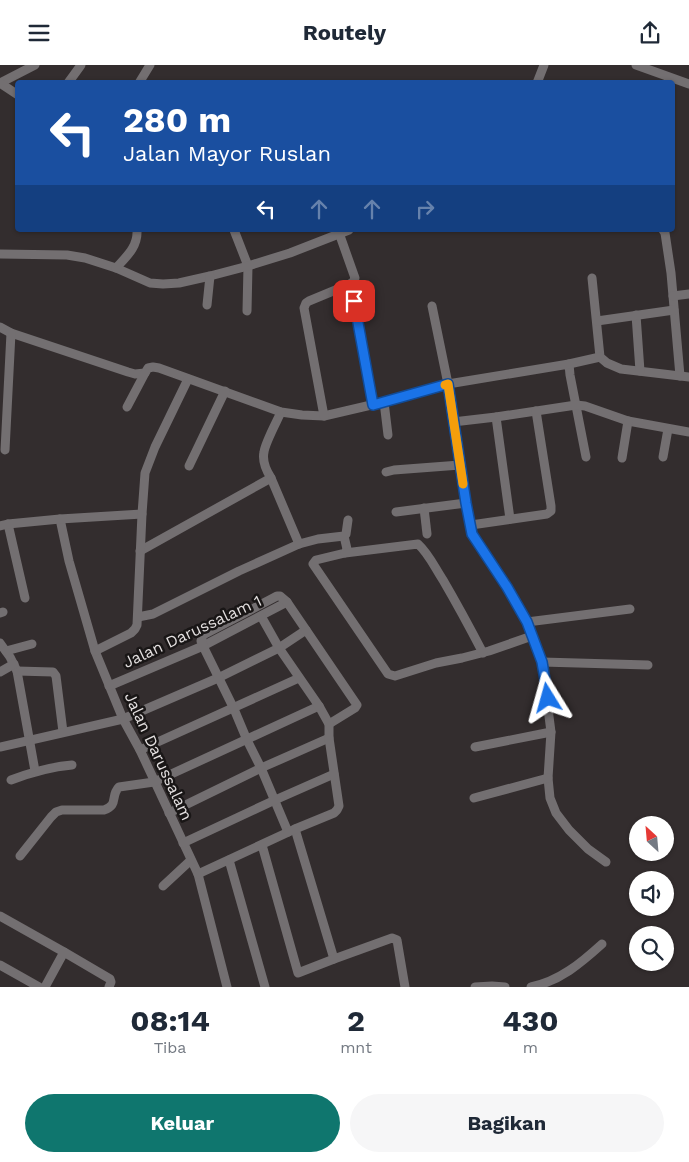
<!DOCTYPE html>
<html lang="id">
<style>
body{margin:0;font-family:"Work Sans",sans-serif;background:#f6f6f7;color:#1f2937;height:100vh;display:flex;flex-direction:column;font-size:19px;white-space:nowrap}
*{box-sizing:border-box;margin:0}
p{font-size:16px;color:#747a83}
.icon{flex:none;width:28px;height:28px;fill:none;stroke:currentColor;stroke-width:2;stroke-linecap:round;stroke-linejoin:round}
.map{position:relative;height:922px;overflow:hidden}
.side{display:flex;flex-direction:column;background:#fff;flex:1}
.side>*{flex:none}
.top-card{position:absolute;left:15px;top:15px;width:660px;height:152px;border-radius:5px;box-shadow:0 1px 4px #0004;background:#1a4fa0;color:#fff;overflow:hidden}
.needle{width:32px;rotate:334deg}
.tools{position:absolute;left:629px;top:751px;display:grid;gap:10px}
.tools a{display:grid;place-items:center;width:45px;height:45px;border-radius:50%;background:#fff;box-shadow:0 1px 4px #0004;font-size:25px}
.pin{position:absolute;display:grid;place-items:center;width:42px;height:42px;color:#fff;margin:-21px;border-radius:10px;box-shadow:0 2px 8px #0006}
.me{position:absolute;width:55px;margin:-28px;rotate:352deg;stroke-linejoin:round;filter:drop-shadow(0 0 4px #0008)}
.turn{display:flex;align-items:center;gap:18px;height:105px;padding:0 25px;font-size:22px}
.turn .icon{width:65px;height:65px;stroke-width:2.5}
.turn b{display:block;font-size:35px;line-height:42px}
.lanes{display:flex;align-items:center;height:48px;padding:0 25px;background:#0003;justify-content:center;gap:25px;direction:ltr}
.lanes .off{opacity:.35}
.eta{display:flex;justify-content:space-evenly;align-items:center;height:85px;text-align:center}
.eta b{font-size:30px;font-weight:700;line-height:35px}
.button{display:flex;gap:10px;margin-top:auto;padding:10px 25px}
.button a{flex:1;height:58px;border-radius:30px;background:#0f766e;color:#fff;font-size:20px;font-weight:700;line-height:58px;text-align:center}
.button a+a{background:#f6f6f7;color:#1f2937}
header{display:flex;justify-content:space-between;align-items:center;height:65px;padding:0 25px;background:#fff;font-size:22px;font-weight:700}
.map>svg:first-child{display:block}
</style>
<header><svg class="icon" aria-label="menu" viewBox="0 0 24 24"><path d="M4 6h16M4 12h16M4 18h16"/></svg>Routely<svg class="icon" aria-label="share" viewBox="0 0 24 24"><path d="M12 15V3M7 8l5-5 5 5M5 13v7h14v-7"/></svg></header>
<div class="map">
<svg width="689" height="922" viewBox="0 0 689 922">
<rect width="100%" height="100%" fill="#332d2e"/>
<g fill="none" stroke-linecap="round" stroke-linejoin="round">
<g stroke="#736f71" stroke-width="9">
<polyline points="636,0 689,19"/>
<polyline points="0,18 35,0"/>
<polyline points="0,18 18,30"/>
<polyline points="68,18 81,0"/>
<polyline points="139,18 150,0"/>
<polyline points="537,18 544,0"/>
<polyline points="234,165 248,201 247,246"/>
<polyline points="663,165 665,168 671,208 680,311"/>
<polyline points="0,189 67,190 85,193 116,203 150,218 163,219 179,218 210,211 248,201 290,188 349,165"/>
<path d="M116 203C126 192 138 182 137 165"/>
<polyline points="592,213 600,292 607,298 621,304 689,312"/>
<polyline points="350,219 373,340"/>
<polyline points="673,231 689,229"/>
<polyline points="207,240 210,211"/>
<polyline points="432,241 448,319 466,438 472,469 507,522 527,557 542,597 551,667 548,713 550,733 556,748 569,765 588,784 606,797"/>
<polyline points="636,250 640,306"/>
<polyline points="597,256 674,245"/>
<polyline points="0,262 11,268 128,307 135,309 145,308 148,303 153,302 159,303 281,347 302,350 324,351 384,337 448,319 569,299 570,310 586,392"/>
<polyline points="569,299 600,292"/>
<polyline points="384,337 388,370"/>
<polyline points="127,342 145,308"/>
<path d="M281 347C277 356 265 378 264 387 262 396 266 405 271 413L299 479"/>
<polyline points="324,351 304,243 306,238 309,236 350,219 353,217 355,213 338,165"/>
<polyline points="496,352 510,454"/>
<polyline points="453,357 496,352 576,340 585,341 628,356 689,367"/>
<polyline points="5,385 11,268"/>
<polyline points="663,392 668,364"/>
<polyline points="622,393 628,356"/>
<polyline points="189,401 225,326"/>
<polyline points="386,407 394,405 460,400"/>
<polyline points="424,443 427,469"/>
<polyline points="396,447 466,438"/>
<polyline points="60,454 69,496 95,586 123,654 140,685 198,809 227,922"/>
<polyline points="8,459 25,533"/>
<polyline points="471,460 547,449 551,446 551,441 536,346"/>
<polyline points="0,461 8,459 60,454 142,449"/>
<polyline points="344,471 347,484 345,488 316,495 313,499 388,609 395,611 436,598 462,593 489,586 532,571"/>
<polyline points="140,486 271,413"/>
<path d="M345 488 418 479C429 489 435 503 443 515 457 539 470 563 483 588"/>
<polyline points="0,548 3,547"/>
<polyline points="138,552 153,549 239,506 299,479 318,474 344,471 346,469 348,455"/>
<polyline points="527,557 630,544"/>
<polyline points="0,578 10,592 17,606 35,706"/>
<polyline points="6,586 32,579"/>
<polyline points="95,586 131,568 135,564 137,560 142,449 145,408 155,382 188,314"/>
<polyline points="542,597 648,600"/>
<polyline points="17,606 53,607 56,611 63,667"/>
<polyline points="0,607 14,599"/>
<polyline points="109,621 203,581 287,537"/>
<polyline points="0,682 123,654 218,613 279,583 306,565"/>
<polyline points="475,682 551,667"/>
<polyline points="140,685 299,613"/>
<path d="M11 715C32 707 49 702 72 700"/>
<polyline points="474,733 548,713"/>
<polyline points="169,748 261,703 329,673"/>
<polyline points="295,764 334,894"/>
<polyline points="288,767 261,703 247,675 234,644 203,581 201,576 203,570 277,531 280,531 287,537 357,640 355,643 329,659"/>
<polyline points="183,778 275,735 334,709"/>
<polyline points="262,780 298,908 334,894 392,873 397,875 405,922"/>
<path d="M20 791 51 752 56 747 62 745H104C119 740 110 731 119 722L154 717 319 641"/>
<polyline points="229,795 265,922"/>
<polyline points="198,809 295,764 334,748 337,745 339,741 329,673 329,659 319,641 279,583 261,551"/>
<polyline points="163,821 191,795"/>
<polyline points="0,851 64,887"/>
<polyline points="0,900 39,922"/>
<polyline points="45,922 64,887 110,914 111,917 109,922"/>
<polyline points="475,922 492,921 505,922"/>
<path d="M531 922C560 916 581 898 602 879"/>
</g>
</g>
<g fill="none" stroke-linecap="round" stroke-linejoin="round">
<defs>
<polyline id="route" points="354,236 373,340 448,319 466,438 472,469 507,522 527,557 542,597 548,633"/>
</defs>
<use href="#route" stroke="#114b97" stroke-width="12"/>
<use href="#route" stroke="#1a73e8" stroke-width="9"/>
<polyline stroke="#f59e0b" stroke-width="9" points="445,320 448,319 463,419"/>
</g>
<g text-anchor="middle" stroke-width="5" stroke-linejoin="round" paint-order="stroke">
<g font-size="16" fill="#e4e0e0" stroke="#191616">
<text transform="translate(192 566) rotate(-25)" y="6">Jalan Darussalam 1</text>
<text transform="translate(159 691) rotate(65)" y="6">Jalan Darussalam</text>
</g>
</g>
</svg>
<div class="tools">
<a><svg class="needle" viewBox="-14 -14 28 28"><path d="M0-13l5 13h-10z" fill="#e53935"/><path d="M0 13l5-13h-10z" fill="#747a83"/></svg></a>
<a><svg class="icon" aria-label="sound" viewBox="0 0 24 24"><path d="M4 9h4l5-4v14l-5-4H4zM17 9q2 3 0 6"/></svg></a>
<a><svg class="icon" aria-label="search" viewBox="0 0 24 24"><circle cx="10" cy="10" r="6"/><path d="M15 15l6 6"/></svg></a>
</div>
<div class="pin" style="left:354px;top:236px;background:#d93025"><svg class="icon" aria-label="arrive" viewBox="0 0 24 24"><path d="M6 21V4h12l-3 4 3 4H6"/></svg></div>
<svg class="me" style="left:548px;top:633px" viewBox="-20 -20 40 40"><path d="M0-17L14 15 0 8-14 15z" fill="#1a73e8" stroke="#fff" stroke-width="4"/></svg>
<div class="top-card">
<div class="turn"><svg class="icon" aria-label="left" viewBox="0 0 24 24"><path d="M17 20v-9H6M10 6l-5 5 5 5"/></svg><div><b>280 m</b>Jalan Mayor Ruslan</div></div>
<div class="lanes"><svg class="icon" aria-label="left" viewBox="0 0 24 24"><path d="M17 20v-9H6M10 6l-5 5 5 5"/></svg><svg class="icon off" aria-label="ahead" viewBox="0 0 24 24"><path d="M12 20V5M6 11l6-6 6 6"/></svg><svg class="icon off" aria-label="ahead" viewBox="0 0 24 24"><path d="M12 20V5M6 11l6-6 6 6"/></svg><svg class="icon off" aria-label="right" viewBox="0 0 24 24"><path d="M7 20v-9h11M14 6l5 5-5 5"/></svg></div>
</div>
</div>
<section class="side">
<div class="eta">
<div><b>08:14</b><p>Tiba</p></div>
<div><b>2</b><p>mnt</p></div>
<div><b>430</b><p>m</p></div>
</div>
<div class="button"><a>Keluar</a><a>Bagikan</a></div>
</section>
